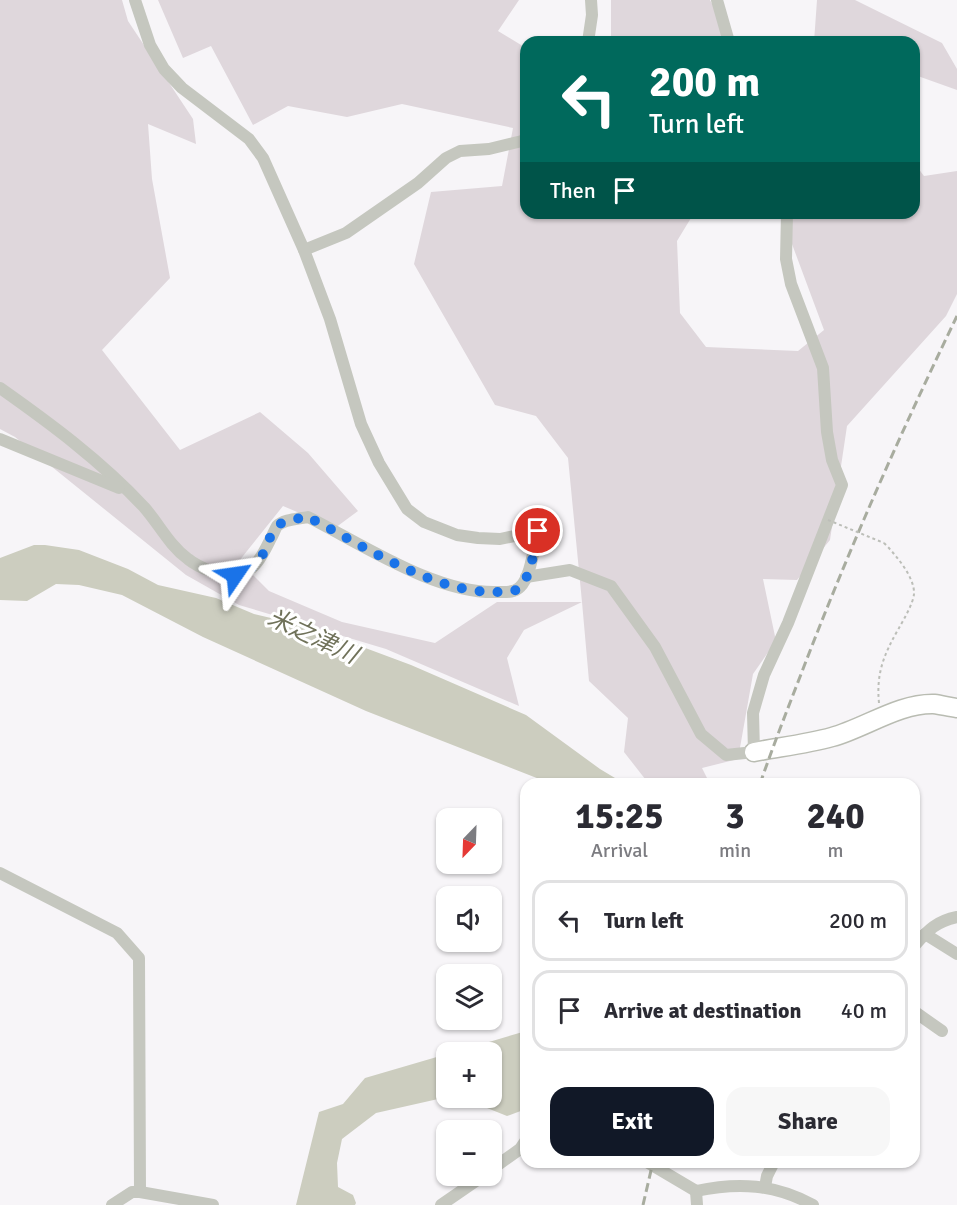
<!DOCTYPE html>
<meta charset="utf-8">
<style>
body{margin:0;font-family:Signika,"Noto Sans JP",sans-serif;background:#f7f7f7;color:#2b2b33;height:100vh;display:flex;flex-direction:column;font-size:22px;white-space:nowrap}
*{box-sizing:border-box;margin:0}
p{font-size:20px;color:#7c7c81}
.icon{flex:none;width:33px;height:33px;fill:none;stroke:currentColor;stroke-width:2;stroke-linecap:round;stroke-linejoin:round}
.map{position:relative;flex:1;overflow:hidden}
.side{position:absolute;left:520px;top:778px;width:400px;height:390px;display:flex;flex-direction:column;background:#fff;border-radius:18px;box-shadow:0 2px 4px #0004}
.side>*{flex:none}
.guide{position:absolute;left:520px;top:36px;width:400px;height:183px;border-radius:18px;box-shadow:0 2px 4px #0004;background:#00695c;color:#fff;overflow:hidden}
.needle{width:39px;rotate:203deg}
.fabs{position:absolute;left:436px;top:808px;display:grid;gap:12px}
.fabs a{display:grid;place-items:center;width:66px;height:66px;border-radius:12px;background:#fff;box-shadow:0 2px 4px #0004;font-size:30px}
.pin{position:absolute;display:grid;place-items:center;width:51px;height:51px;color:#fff;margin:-26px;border:3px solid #fff;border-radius:50%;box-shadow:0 2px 6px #0007}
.me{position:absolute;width:66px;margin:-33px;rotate:58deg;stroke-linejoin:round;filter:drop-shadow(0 0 4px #0008)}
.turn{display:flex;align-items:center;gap:21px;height:126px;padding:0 30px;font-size:27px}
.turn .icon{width:78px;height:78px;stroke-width:2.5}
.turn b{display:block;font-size:42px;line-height:51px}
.then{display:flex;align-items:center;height:57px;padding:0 30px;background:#0003;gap:12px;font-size:22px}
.eta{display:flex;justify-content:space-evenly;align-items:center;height:102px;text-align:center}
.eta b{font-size:36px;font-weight:800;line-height:42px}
.action{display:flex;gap:12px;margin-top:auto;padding:12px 30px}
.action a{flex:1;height:69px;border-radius:18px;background:#111827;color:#fff;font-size:24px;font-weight:800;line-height:69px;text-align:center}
.action a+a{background:#f7f7f7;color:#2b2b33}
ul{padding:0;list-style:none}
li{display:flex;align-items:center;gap:18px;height:81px;margin:0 12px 9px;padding:0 18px;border:3px solid #e1e1e2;border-radius:18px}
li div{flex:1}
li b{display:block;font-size:22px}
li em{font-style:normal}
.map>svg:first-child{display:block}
</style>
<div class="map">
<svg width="957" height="1205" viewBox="0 0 957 1205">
<rect width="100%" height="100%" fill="#f7f5f8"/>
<g fill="#dfd7dc">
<polygon points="0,0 122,0 128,21 193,119 196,144 148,124 152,179 170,278 102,350 180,450 260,412 308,453 358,511 335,528 283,506 239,561 269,591 342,622 435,643 497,602 582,602 568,458 536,416 495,405 414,264 431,192 502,186 513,128 402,104 347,117 288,106 253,125 211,46 183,58 158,0 519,0 498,31 526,48 526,213 694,213 677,241 680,313 706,347 798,351 824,330 789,236 791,213 915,213 915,164 924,176 957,171 957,294 946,316 847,426 830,540 797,580 763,579 776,641 753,674 738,759 702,768 710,784 649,784 624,752 628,718 589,681 582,602 524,630 507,658 519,706 386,649 239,605 186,575 15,437 0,429"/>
<polygon points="611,0 710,0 732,42 611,42"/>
<polygon points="817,0 855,0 942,43 957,69 957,90 915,75 915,42 814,42"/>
</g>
<g fill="#cccdbf">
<polygon points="34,545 45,545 79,550 128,569 158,585 216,598 254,614 309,627 411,665 526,715 600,769 625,784 552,784 366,711 203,637 122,595 79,585 56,584 27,601 0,600 0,558"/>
<polygon points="526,1031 526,1109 507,1116 462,1098 492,1098 492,1053 452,1053"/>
<polygon points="447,1054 447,1097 376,1113 342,1139 337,1163 338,1187 353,1195 356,1203 355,1205 296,1205 319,1112 343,1104 365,1078"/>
</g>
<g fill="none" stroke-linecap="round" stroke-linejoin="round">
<defs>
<path id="secondary" d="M754 752C780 747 807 744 832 737 865 728 899 703 934 704 942 705 949 707 957 708"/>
</defs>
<use href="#secondary" stroke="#b9bcb2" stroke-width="21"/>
<path stroke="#bcbeb8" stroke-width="2" stroke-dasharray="3 3" stroke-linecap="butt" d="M879 703C876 673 884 654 899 628 904 619 913 604 914 594 915 577 895 554 884 543"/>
<g stroke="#c5c7bf" stroke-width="12">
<polyline points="717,0 729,42"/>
<polyline points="588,42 592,15 591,0"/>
<polyline points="304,250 346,233 418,183 446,158 460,151 489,149 522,141 526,138"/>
<path d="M0 388C51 424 101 461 144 507 159 524 169 545 188 559 199 568 220 576 235 575 255 573 263 554 271 538 273 535 275 529 277 526 284 519 299 519 308 517 362 544 437 595 499 592 506 592 514 593 520 587 531 577 534 545 538 531L500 539 478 538 457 535 424 522 407 509 379 463 361 424 330 319 304 250 263 158 249 139 182 88 164 69 150 45 135 0"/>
<polyline points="0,439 119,488"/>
<polyline points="526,577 570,570 611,586 655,647 701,734 726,755 754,752 753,713 764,675 788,623 842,485 832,460 827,432 823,368 791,284 786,259 787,213"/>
<polyline points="0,873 117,933 139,958 140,1192"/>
<polyline points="925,934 957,954"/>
<path d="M915 945C928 930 937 921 957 917"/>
<polyline points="915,1012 942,1031"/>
<path d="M647 1162 696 1191C738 1182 775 1184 813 1205"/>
<polyline points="492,1169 520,1149 526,1140"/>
<polyline points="765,1187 767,1176 774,1162"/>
<polyline points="696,1191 697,1205"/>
<polyline points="112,1205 132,1192 140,1192 213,1205"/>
<polyline points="441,1205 483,1176"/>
</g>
<use href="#secondary" stroke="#fff" stroke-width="18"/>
<g stroke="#a8ac9f" stroke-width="3" stroke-dasharray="9 4.5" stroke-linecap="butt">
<path d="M760 784C773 746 788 708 803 669 849 549 901 432 957 316"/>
<polyline points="643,1205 653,1162"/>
</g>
<polyline stroke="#bcbeb8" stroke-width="2" stroke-dasharray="3 3" stroke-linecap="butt" points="828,520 884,543"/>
</g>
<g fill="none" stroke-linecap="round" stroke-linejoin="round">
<path stroke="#1a73e8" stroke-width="10" stroke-dasharray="0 18" d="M235 575C270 564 259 549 277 527 283 519 298 519 308 517 362 545 437 595 499 592 506 592 514 593 520 587 531 577 535 545 538 531"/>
</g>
<g text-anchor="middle" stroke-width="6" stroke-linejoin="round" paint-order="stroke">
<g font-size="24" font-style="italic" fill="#70725a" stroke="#fff">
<text transform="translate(313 636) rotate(25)" y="8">米之津川</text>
</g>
</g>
</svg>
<div class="fabs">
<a><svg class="needle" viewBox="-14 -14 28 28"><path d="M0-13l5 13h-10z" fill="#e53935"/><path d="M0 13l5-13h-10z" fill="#7c7c81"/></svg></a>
<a><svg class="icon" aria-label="sound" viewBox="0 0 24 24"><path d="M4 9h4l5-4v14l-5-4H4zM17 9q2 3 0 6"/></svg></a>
<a><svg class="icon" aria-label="layers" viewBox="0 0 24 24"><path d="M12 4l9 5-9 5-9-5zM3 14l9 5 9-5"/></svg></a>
<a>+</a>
<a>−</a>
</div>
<div class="pin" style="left:538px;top:531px;background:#d93025"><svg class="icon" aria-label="arrive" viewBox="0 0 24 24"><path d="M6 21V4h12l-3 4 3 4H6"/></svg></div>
<svg class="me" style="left:235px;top:575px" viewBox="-20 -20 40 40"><path d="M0-17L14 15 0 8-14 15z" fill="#1a73e8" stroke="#fff" stroke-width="4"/></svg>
<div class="guide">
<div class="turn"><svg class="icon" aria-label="left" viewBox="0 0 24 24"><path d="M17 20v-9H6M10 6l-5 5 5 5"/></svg><div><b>200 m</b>Turn left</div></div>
<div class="then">Then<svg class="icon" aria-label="arrive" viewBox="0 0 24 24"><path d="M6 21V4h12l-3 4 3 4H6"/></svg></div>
</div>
<section class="side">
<div class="eta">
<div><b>15:25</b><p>Arrival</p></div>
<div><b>3</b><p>min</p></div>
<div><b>240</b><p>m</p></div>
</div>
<ul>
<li><svg class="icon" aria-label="left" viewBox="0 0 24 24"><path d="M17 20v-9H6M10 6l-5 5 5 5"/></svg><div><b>Turn left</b></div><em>200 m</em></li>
<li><svg class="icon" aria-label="arrive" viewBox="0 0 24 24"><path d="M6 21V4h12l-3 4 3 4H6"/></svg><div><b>Arrive at destination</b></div><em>40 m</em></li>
</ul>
<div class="action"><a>Exit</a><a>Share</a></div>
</section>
</div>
